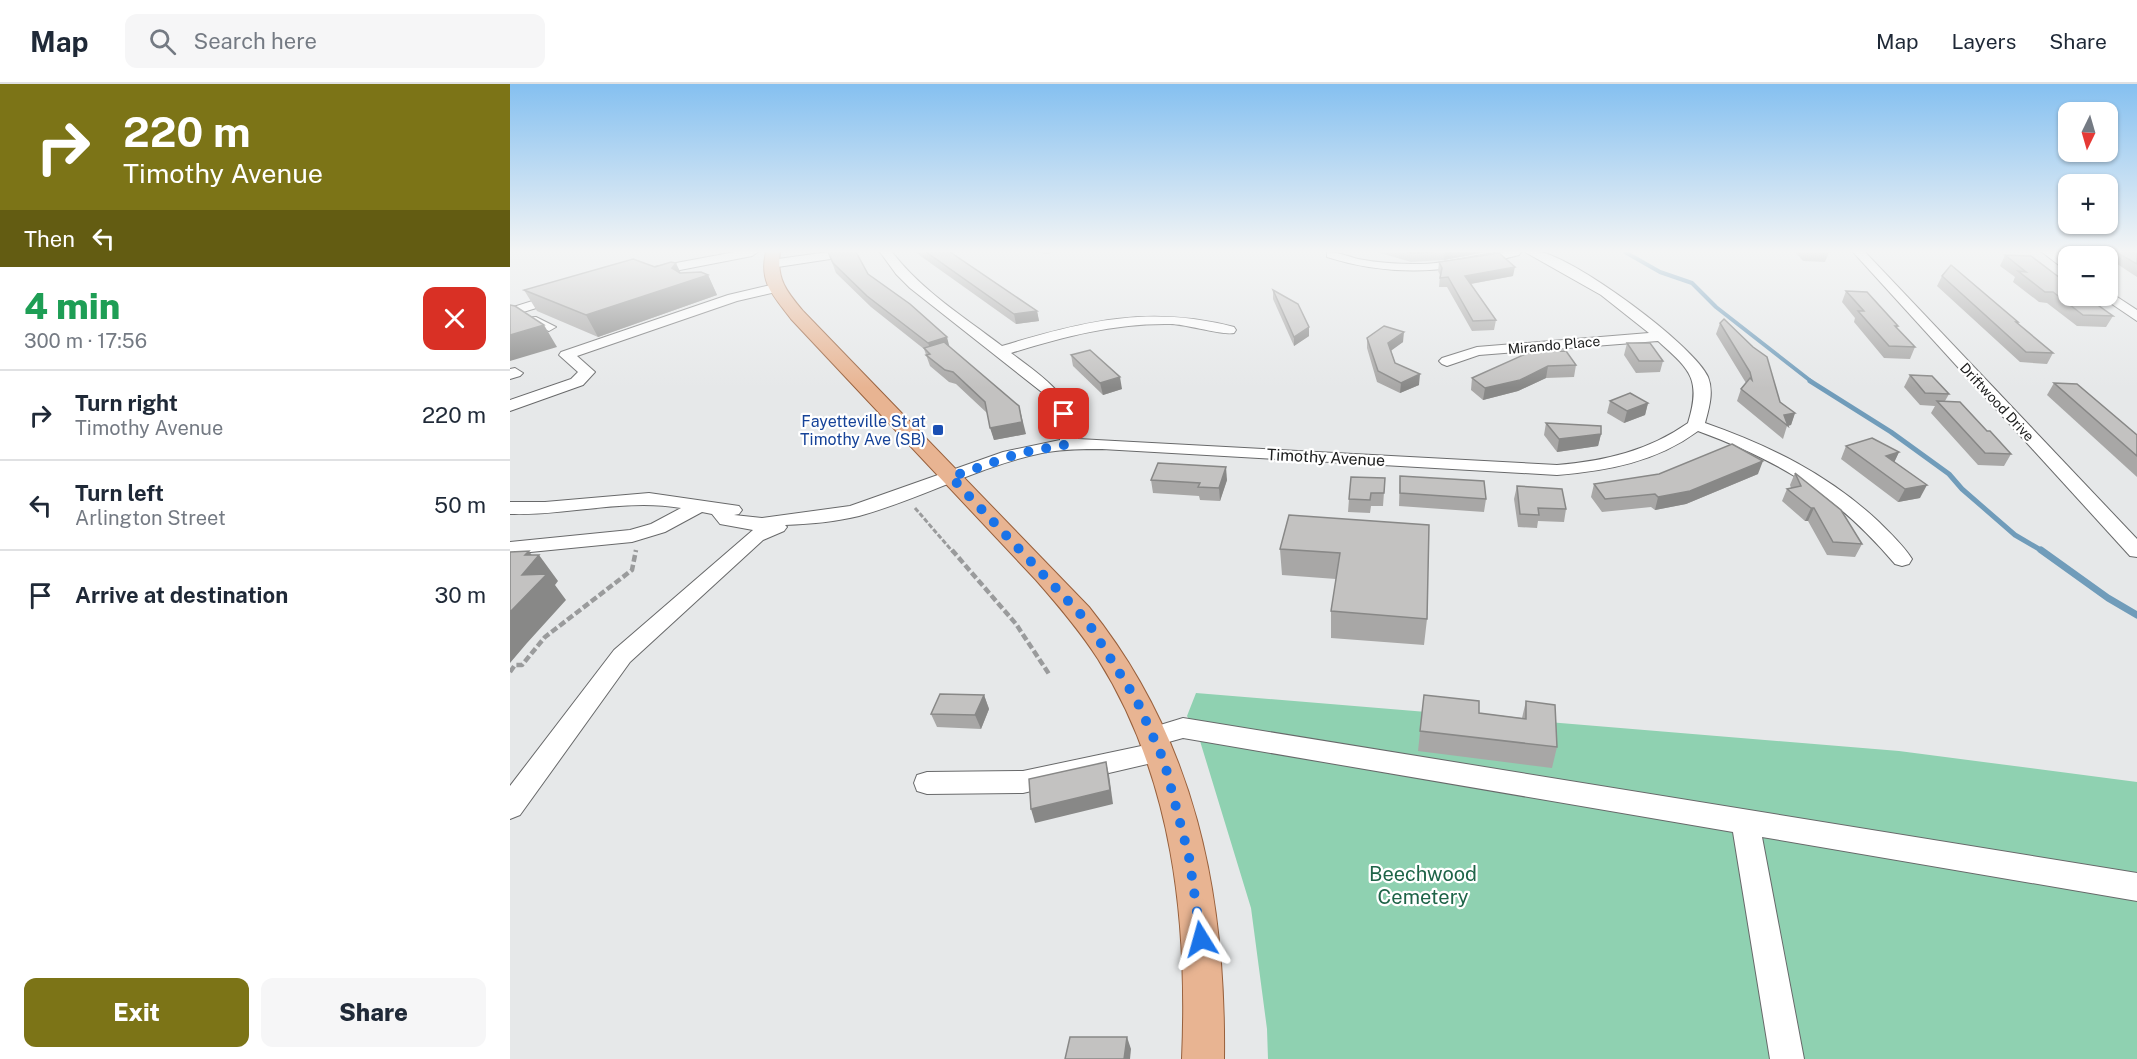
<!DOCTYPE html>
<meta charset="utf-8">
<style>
body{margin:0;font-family:"Public Sans",sans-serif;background:#f6f6f7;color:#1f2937;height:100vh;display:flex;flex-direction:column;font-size:22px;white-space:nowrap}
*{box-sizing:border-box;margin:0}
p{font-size:20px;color:#747a83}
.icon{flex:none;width:33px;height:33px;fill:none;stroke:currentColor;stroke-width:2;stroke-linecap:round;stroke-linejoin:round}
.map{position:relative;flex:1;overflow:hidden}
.panel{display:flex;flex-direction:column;background:#fff;width:510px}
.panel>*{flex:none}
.banner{background:#7c7417;color:#fff;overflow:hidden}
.needle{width:39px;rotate:185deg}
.buttons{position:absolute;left:1548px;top:18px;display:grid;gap:12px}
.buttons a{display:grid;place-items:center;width:60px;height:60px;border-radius:12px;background:#fff;box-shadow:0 2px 4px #0004;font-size:30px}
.pin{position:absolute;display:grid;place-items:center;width:51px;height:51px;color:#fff;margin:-26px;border-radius:12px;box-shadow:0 3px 9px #0006}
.me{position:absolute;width:66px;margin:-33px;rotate:352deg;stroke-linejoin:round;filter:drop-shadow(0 0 4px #0008)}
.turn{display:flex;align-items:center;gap:21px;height:126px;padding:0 24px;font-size:27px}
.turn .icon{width:78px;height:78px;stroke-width:2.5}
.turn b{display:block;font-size:42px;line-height:51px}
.then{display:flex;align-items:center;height:57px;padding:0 24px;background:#0003;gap:12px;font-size:22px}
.round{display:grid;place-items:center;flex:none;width:63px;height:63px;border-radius:12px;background:#f6f6f7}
.overview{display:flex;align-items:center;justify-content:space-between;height:102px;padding:0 24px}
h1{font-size:36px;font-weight:800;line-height:45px;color:#1e9e55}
.primary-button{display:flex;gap:12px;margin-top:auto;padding:12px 24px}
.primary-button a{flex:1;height:69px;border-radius:12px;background:#7c7417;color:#fff;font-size:24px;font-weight:800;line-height:69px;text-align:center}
.primary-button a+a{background:#f6f6f7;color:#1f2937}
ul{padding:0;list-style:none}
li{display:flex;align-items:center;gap:18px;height:90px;padding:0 24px;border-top:2px solid #e0e1e3}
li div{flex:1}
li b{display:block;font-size:22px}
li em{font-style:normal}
header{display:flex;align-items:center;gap:36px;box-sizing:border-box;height:84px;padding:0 30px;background:#fff;border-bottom:2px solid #e0e1e3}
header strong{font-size:28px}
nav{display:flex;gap:33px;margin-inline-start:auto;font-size:21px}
.search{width:420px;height:54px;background:#f6f6f7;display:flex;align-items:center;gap:15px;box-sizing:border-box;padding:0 21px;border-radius:12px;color:#747a83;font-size:22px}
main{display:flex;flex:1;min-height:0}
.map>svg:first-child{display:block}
</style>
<header>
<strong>Map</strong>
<div class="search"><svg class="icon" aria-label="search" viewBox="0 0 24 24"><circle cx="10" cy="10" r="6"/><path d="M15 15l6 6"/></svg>Search here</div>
<nav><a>Map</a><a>Layers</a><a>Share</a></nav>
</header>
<main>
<section class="panel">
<div class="banner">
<div class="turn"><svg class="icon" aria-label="right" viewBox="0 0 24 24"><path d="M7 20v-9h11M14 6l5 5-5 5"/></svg><div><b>220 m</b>Timothy Avenue</div></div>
<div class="then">Then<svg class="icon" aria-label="left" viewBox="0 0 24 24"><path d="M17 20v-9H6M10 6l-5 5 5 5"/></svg></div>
</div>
<div class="overview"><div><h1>4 min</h1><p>300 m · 17:56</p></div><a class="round" style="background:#d93025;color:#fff"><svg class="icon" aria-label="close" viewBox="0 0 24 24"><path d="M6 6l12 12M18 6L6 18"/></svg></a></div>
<ul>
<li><svg class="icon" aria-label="right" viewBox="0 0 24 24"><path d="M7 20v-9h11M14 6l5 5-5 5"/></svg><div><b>Turn right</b><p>Timothy Avenue</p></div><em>220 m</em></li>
<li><svg class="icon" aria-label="left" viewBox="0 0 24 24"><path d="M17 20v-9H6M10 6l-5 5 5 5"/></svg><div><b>Turn left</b><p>Arlington Street</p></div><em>50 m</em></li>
<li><svg class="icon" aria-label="arrive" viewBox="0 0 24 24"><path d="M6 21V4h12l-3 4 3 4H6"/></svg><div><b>Arrive at destination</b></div><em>30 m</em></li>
</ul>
<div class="primary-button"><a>Exit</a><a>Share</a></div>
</section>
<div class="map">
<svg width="1627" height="975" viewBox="0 0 1627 975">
<rect width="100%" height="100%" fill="#e6e8e9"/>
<polygon fill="#8fd1b1" points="686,609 1389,667 1627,698 1627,975 758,975 757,945 741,824 690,657 677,632"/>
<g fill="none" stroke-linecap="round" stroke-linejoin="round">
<polyline stroke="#709cba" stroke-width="4" points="1115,168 1150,188 1182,199 1206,223 1302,298"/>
<polyline stroke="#709cba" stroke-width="5" points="1300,297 1381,348 1439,390 1452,405 1505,451 1534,468"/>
<polyline stroke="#709cba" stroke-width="7" points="1531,466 1598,514 1627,531"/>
<defs>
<g id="minor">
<polygon points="225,168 248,168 242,172 139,192 133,188 139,184"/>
<polygon points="318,168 346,168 340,172 261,184 255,180 261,176"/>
<path d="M370 168H382C411 206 454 233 492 262 574 237 640 221 724 243L726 246 724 249C714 252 676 240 660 240 605 239 553 253 501 269 530 291 567 314 568 355L1047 381C1095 377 1138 367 1178 339 1192 294 1179 285 1148 257L969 271 937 282 932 280 929 277 932 274 967 263 1139 249 1091 211 1015 168C1019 168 1024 167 1029 168 1063 172 1185 262 1198 293 1204 308 1199 324 1195 339 1260 362 1318 390 1369 438 1380 449 1393 461 1402 475L1399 480 1392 482 1385 480C1326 411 1272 378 1188 347 1146 378 1097 387 1047 391L592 365C572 365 552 365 532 369 469 382 411 415 349 432 324 438 300 440 275 441L277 443 274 447 253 456 120 578 10 731 0 735V702L104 566 243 446 210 440 202 430 192 428 155 448 122 458 0 470V458L120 446 141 440 171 424C115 414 57 432 0 430V418H35L139 409 229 422 232 426 229 430 224 431 252 434 340 422 493 368 550 356C551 337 542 324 533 309L400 204 386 190Z"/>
<path d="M817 168C828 168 837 172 848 175 868 179 888 180 909 180 943 180 977 166 1011 168L1009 171C944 188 882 194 817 173Z"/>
<polygon points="1343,168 1355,168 1627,455 1627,473 1620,472"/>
<polygon points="1532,168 1546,168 1558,177 1558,186 1554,185"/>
<polygon points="265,200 270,201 272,204 270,207 227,217 67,272 85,288 73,301 0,327 0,316 61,295 68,288 49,271 51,268 218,211"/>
<polygon points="1598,207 1627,226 1627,237 1593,214 1592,212 1598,212"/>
<polygon points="51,208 58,212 56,215 0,232 0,224"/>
<polygon points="26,233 46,243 39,247 24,241 0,241 0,235"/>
<polygon points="5,284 13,289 10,292 0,295 0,285"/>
<polygon points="673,634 1627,789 1627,817 1252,753 1294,975 1260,975 1223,748 673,654 655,659 659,661 663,668 659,675 513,709 417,710 407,707 404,699 407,691 417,688 513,687 636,661 630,653 634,646"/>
</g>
<path id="major" d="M256 168H270C266 195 277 208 293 227L579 523C685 655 716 809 714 975H672C678 837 663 694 588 575 570 547 548 521 526 496L281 235C263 211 249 199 256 168Z"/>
</defs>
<use href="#minor" stroke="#68696a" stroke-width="2"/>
<use href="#major" stroke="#98603c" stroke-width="2"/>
<polyline stroke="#9a9b9c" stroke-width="3" stroke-dasharray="5 2" stroke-linecap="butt" points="405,424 443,468"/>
<g stroke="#9a9b9c" stroke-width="4.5" stroke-dasharray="7 3" stroke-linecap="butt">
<polyline points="442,466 506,540 539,590"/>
<polyline points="0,588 5,581 12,581 35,553 122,486 126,466"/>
</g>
<use href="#minor" fill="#fff" fill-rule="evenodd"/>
<use href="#major" fill="#e8b492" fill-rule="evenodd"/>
</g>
<g fill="#a8a7a6">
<polygon points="318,168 358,190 439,263 516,350 484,356 477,329 446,300 439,298 420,282 414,265 361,223 326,189"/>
<polygon points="405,168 440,168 527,227 529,237 506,240"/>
<polygon points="524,168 545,168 538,170"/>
<polygon points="867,168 976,168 934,176 901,178"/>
<polygon points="1285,168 1319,168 1315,178 1293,177"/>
<polygon points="1587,168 1627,168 1627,193 1598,174 1598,172 1594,172"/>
<polygon points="1495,171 1603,232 1596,243 1567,242 1537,219 1529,218 1503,198 1505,193 1490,182"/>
<polygon points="929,178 1003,192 961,200 986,236 984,246 962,247 937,203 929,203 930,191 928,187"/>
<polygon points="145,183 170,189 198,191 207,211 88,253 27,227 14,206"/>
<polygon points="1432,192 1508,238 1507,239 1543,269 1537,280 1510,278 1427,202"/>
<polygon points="763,206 799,252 784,262 763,215"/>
<polygon points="1336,207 1388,242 1387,244 1405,263 1400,275 1374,274 1344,238 1345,234 1332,218"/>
<polygon points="1210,239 1270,318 1285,329 1281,341 1277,342 1273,355 1227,317 1231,305 1236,299 1206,250"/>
<polygon points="857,254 893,258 881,266 885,279 909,301 890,309 867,298 857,264"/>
<polygon points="1117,259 1153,277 1150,288 1126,289 1114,271"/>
<polygon points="1020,268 1066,281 1064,293 1036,294 1008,307 973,316 961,306 962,294"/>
<polygon points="561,271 612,305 593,311 563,282"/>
<polygon points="1400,291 1439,310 1435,317 1477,347 1501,370 1494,382 1468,381 1421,329 1425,322 1410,321 1394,303"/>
<polygon points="1544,299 1627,351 1627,393 1537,311"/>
<polygon points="1100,317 1138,319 1135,331 1114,339 1097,329"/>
<polygon points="1036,339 1091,350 1088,362 1047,368 1034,351"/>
<polygon points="1336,362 1389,368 1384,378 1410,414 1388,418 1331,375"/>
<polygon points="1285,389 1352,460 1345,473 1317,471 1298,437 1295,437 1272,417 1277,405 1281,404 1280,401"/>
<polygon points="1248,390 1176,420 1145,426 1141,423 1092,428 1081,413 1084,400"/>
<polygon points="890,392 976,415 974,428 889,422"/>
<polygon points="875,394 873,422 861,422 860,429 838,428 839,415"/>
<polygon points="641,396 717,396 710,417 690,416 689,412 643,409"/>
<polygon points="1007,402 1056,425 1054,438 1028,437 1027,444 1008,443 1004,415"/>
<polygon points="919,441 917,535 914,561 821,554 821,527 826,495 772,491 770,465"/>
<polygon points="474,611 479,625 471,645 427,643 421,630"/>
<polygon points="914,611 969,629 1012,634 1016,617 1047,663 1042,684 908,667"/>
</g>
<g fill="#888887">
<polygon points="935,168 976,168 934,176"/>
<polygon points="166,179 175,198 198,191 207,211 88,253 76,231 162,184"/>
<polygon points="1005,183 1003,192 954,201 955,192"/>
<polygon points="527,227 529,237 506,240 504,230"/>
<polygon points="34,241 47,263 0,277 0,251"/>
<polygon points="799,243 799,252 784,262 784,253"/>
<polygon points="894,248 893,258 878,269 878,259"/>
<polygon points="437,253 440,265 422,270 418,259"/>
<polygon points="1038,282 1036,294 1008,307 973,316 975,304"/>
<polygon points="910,290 909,301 890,309 891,299"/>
<polygon points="610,293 612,305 593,311 590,299"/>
<polygon points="1138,319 1135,331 1114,339 1117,327"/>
<polygon points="509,322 516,350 484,356 480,344"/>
<polygon points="1285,329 1281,341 1277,342 1274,331"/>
<polygon points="1091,350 1088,362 1047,368 1049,355"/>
<polygon points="1389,368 1383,381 1376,372"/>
<polygon points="1253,377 1248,390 1176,420 1145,426 1148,413"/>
<polygon points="716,383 717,396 710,417 709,404"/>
<polygon points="1417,401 1410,414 1388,418 1395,405"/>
<polygon points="1301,424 1304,424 1298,437 1295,437"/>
<polygon points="19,467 25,476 29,471 48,497 45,501 56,516 17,559 0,579 0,528 12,491 15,471"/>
<polygon points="474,611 479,625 471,645 465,631"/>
<polygon points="596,678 599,691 603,720 525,739 521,725"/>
<polygon points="617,953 621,965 620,975 614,975"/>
</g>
<g fill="#c3c2c1" stroke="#888887" stroke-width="1.5">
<polygon points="318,168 346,168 358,190 400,220 437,253 418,259 357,212 323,179"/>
<polygon points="416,168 440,168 527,227 504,230"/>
<polygon points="897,168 925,168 902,169"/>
<polygon points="1606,168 1627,168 1627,180"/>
<polygon points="989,169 1005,183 955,192 986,236 963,237 938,193 930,194 932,184 929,178"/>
<polygon points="1495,171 1521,172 1558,200 1558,212 1575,212 1603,232 1573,231 1543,208 1535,208 1508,187 1516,188"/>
<polygon points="123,175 145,183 161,178 166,179 162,184 170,189 191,188 198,191 76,231 14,206"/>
<polygon points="1441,181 1508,238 1506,238 1543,269 1516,268 1432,192"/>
<polygon points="763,206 788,220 799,243 784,253"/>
<polygon points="1336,207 1357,208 1388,242 1385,242 1405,263 1379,262 1348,227 1354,227"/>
<polygon points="0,221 5,222 34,241 0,251"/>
<polygon points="1214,235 1243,263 1257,273 1270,318 1285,329 1274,331 1278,342 1231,305 1240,294 1242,296 1240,288 1210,239"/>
<polygon points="874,242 894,248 878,259 885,279 910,290 891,299 868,287 857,254"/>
<polygon points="434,258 509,322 512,338 480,344 475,318 443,288 435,286 416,271 420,270 414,264"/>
<polygon points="1117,259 1140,259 1153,277 1129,277"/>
<polygon points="580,266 610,293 590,299 561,271"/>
<polygon points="1056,267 1066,281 1038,282 1010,296 975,304 962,294 1020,268"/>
<polygon points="1400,291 1422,292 1439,310 1415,309"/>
<polygon points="1544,299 1567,300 1627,351 1627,372"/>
<polygon points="1120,309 1138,319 1117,327 1100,317"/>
<polygon points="1427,317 1450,318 1477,347 1480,347 1501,370 1475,369"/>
<polygon points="1036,339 1091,342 1091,350 1049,355"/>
<polygon points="1362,354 1389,368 1376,372 1417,401 1395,405 1336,362"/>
<polygon points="1222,360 1253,377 1180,407 1148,413 1145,410 1095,415 1084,400 1149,390"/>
<polygon points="648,379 716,383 709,404 688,403 690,399 641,396"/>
<polygon points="1285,389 1331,426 1352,460 1323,458 1304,424 1301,424 1277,405 1291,402"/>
<polygon points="890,392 974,397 976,415 890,409"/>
<polygon points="841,393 875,394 874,409 861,409 860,416 839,415"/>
<polygon points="1007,402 1052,405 1056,425 1028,424 1029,431 1010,430"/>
<polygon points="779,431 919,441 917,535 821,527 830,469 770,465"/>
<polygon points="19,467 15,471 29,471 12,491 37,490 0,528 0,468"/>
<polygon points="430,610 474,611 465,631 421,630"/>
<polygon points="914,611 969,617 969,629 1016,635 1016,617 1045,621 1047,663 910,647"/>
<polygon points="596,678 600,706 521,725 519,695"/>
<polygon points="560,953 617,953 614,975 555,975"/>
</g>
<linearGradient id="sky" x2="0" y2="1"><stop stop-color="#85c0f0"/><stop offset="0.55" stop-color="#f4f5f5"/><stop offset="1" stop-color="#f4f5f5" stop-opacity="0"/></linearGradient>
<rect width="1627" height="304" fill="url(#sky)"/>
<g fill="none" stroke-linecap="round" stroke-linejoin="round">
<polyline stroke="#1a73e8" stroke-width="10" stroke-dasharray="0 18" points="554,330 559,346 559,360 510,369 441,393 577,537 627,617 654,677 679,773 691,855"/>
</g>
<rect fill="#1a4fb4" stroke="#fff" stroke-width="2" x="422" y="340" width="12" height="12" rx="3"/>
<g text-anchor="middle" stroke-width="4.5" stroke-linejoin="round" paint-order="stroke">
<g font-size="14" fill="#202121" stroke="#fff">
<text transform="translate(1044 261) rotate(-5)" y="5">Mirando Place</text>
<text transform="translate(1487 318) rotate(47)" y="5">Driftwood Drive</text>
</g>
<g font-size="16" fill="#164399" stroke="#fff" text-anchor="end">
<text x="416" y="343">Fayetteville St at<tspan x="416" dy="18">Timothy Ave (SB)</tspan></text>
</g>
<g font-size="16" fill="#202121" stroke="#fff">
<text transform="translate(816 373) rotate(3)" y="6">Timothy Avenue</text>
</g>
<g font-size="20" fill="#1e6448" stroke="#fff">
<text x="913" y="797">Beechwood<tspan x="913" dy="23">Cemetery</tspan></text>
</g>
</g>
</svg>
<div class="buttons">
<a><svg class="needle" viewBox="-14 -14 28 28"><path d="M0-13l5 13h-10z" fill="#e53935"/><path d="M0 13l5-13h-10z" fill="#747a83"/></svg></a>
<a>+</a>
<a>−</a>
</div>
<div class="pin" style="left:554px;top:330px;background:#d93025"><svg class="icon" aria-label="arrive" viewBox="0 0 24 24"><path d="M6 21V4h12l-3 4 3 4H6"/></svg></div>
<svg class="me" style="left:691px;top:855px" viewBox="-20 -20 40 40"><path d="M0-17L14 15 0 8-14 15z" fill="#1a73e8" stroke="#fff" stroke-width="4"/></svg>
</div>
</main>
